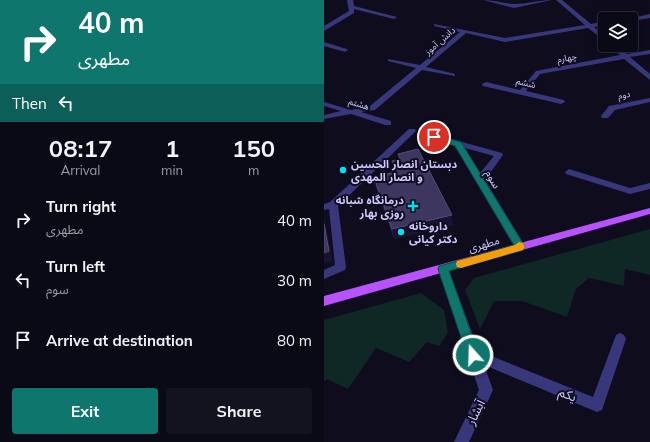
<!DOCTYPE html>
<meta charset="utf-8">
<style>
body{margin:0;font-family:Mulish,"Noto Sans Arabic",sans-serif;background:#13121f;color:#f1f3f6;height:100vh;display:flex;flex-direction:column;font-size:15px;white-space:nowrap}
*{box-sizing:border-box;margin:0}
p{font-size:13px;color:#999aa1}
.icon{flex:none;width:22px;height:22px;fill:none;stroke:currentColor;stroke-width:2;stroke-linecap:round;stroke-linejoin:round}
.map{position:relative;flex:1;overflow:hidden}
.panel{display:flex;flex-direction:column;background:#0a0916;width:324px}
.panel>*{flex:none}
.hud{background:#0f766e;color:#fff;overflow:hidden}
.buttons{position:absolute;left:274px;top:12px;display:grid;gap:8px}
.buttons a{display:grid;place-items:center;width:40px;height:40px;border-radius:4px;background:#0a0916;box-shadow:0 4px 16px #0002,0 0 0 1px #2a2a35;font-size:20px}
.pin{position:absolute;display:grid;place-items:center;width:34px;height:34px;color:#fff;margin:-17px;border:2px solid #fff;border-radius:50%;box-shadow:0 1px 4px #0007}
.me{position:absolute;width:44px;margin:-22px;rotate:340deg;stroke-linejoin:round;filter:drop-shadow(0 0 3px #0008)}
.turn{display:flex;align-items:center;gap:14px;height:84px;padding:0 12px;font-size:18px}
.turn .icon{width:52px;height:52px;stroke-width:2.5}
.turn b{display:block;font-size:28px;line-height:34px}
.then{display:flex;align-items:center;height:38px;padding:0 12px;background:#0003;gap:8px;font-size:15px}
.eta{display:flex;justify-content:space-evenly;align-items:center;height:68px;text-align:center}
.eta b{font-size:24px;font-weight:700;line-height:28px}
.action{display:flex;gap:8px;margin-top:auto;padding:8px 12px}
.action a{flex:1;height:46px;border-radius:4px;background:#0f766e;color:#fff;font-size:16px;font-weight:700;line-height:46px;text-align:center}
.action a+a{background:#13121f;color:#f1f3f6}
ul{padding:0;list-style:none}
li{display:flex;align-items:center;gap:12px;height:60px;padding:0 12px}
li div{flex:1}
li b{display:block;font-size:15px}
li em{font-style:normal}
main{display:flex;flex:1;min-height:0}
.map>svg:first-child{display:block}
</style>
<main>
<section class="panel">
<div class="hud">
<div class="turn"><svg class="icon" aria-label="right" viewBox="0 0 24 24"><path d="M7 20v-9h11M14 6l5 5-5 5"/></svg><div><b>40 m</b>مطهری</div></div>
<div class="then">Then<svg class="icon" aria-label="left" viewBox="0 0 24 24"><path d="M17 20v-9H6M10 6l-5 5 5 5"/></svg></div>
</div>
<div class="eta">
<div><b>08:17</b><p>Arrival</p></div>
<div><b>1</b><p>min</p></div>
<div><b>150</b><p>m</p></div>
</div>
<ul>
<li><svg class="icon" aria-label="right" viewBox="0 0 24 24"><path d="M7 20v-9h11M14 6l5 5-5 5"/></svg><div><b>Turn right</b><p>مطهری</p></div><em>40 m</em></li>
<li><svg class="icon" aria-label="left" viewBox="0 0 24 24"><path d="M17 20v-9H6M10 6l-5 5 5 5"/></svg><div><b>Turn left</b><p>سوم</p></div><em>30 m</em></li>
<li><svg class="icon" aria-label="arrive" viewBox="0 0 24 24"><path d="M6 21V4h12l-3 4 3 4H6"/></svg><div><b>Arrive at destination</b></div><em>80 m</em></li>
</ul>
<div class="action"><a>Exit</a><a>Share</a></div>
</section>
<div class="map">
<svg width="326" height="442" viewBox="0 0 326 442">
<rect width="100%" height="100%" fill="#0e0c1d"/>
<g fill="#0f2725">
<polygon points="326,229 326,275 301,269 300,286 265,278 252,289 243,317 198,301 170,301 156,329 141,290 150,278"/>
<polygon points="97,293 120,310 124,333 115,346 103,342 85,362 52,348 24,389 3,379 0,382 0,320"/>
</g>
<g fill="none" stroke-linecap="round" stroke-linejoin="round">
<g fill="#38377c" fill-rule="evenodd">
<polygon points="23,0 29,0 30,6 73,17 70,19 30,9 30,13 0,31 0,26 25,11"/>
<path d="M159 0C170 0 180 4 190 4 203 4 215 0 228 0L190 8Z"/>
<polygon points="232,0 238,0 267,24 281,21 281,25 270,27 281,36 281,41 264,28 181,42 142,33 102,67 131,74 131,76 98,70 51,110 37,112 67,121 67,125 61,125 27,114 0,119 0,115 17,111 0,106 0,102 27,110 46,106 92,68 64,61 64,59 96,65 136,32 110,26 110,24 181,38 261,25"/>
<polygon points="326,14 326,18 307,21 307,19 304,19"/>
<polygon points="0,42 23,49 24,50 21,52 0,46"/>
<polygon points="285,45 292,45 303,54 326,50 326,54 306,57 326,74 326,80 300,59 216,74 202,91 240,100 241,102 237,104 159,86 158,84 162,82 196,90 212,71 296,55"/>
<polygon points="326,98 326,102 291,110 284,118 278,118 277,116 285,106"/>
<polygon points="85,129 91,129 92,131 14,206 22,267 21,270 0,279 0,270 11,265 5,209 0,210 0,204 6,202"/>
<path d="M107 135H113L178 153 179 155 161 180 200 244 201 247 200 250H192L131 146 107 139 106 137ZM141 148 170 156 156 173Z"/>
<polygon points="245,169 306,188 326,183 326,189 306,194 242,174 241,172"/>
<polygon points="119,265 123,266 124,269 155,351 269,397 292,335 296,333 300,335 302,339 278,410 273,412 160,365 169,390 145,442 130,442 155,390 114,269 115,266"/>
</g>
<polygon fill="#b752fc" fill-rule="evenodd" points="326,208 326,214 0,306 0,296"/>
</g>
<polygon fill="#2b244b" points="74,154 129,225 70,239 52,187 50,177 70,172 68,161 75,160"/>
<g fill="#181331">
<polygon points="0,215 9,261 0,264"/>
<polygon points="128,215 129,225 70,239 68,229"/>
</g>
<g fill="#3d365f" stroke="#534d78">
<polygon points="94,149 128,215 68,229 50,177 71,172 68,161 76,159 74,154"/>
<polygon points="0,224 5,251 0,253"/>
</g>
<polygon fill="#0f766e" stroke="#0a4d48" points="110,134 137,142 201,247 199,250 196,251 125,271 155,355 153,359 149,361 145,359 143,355 114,269 115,266 119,265 190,245 131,146 107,138 107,135"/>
<polygon fill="#f59e0b" points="195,242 199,243 201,247 199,250 137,268 133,267 132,264 133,261 191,245"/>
<g fill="#04e0f0" stroke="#0e0c1d" stroke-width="1.5">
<circle cx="19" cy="170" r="4"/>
<path d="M87 200h4v4h4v4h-4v4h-4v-4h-4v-4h4z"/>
<circle cx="77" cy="232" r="4"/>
</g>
<g text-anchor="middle" stroke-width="4" stroke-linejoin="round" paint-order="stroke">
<g font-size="9" fill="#cdc9fe" stroke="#0e0c1d">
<text transform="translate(116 41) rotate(-41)" y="3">دانش آموز</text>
<text transform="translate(243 58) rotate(-11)" y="3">چهارم</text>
<text transform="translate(202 83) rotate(14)" y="3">ششم</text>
<text transform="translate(300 95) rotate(-12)" y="3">دوم</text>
<text transform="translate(35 104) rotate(17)" y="3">هشتم</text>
</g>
<g font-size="11" font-weight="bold" fill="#cdc9fe" stroke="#0e0c1d" text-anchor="start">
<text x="27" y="168">دبستان انصار الحسین<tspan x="27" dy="13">و انصار المهدی</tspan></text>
<text x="80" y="204" text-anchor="end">درمانگاه شبانه<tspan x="80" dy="13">روزی بهار</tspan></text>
<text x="85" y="230">داروخانه<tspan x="85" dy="13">دکتر کیانی</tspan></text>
</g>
<g font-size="11" fill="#cdc9fe" stroke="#0e0c1d">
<text transform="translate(169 179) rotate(59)" y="4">سوم</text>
<text transform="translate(160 244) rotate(-16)" y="4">مطهری</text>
</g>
<g font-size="13" fill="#cdc9fe" stroke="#0e0c1d">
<text transform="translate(244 394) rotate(22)" y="5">یکم</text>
<text transform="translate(151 412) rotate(-64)" y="5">آبشار</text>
</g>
</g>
</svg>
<div class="buttons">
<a><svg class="icon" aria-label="layers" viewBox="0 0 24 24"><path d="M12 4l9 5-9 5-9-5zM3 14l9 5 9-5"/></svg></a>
</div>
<div class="pin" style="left:110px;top:137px;background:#d93025"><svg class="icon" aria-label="arrive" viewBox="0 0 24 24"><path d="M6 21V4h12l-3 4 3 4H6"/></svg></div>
<svg class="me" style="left:149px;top:355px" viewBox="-20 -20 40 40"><circle r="17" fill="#0f766e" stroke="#fff" stroke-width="3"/><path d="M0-11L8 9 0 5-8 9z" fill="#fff"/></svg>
</div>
</main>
